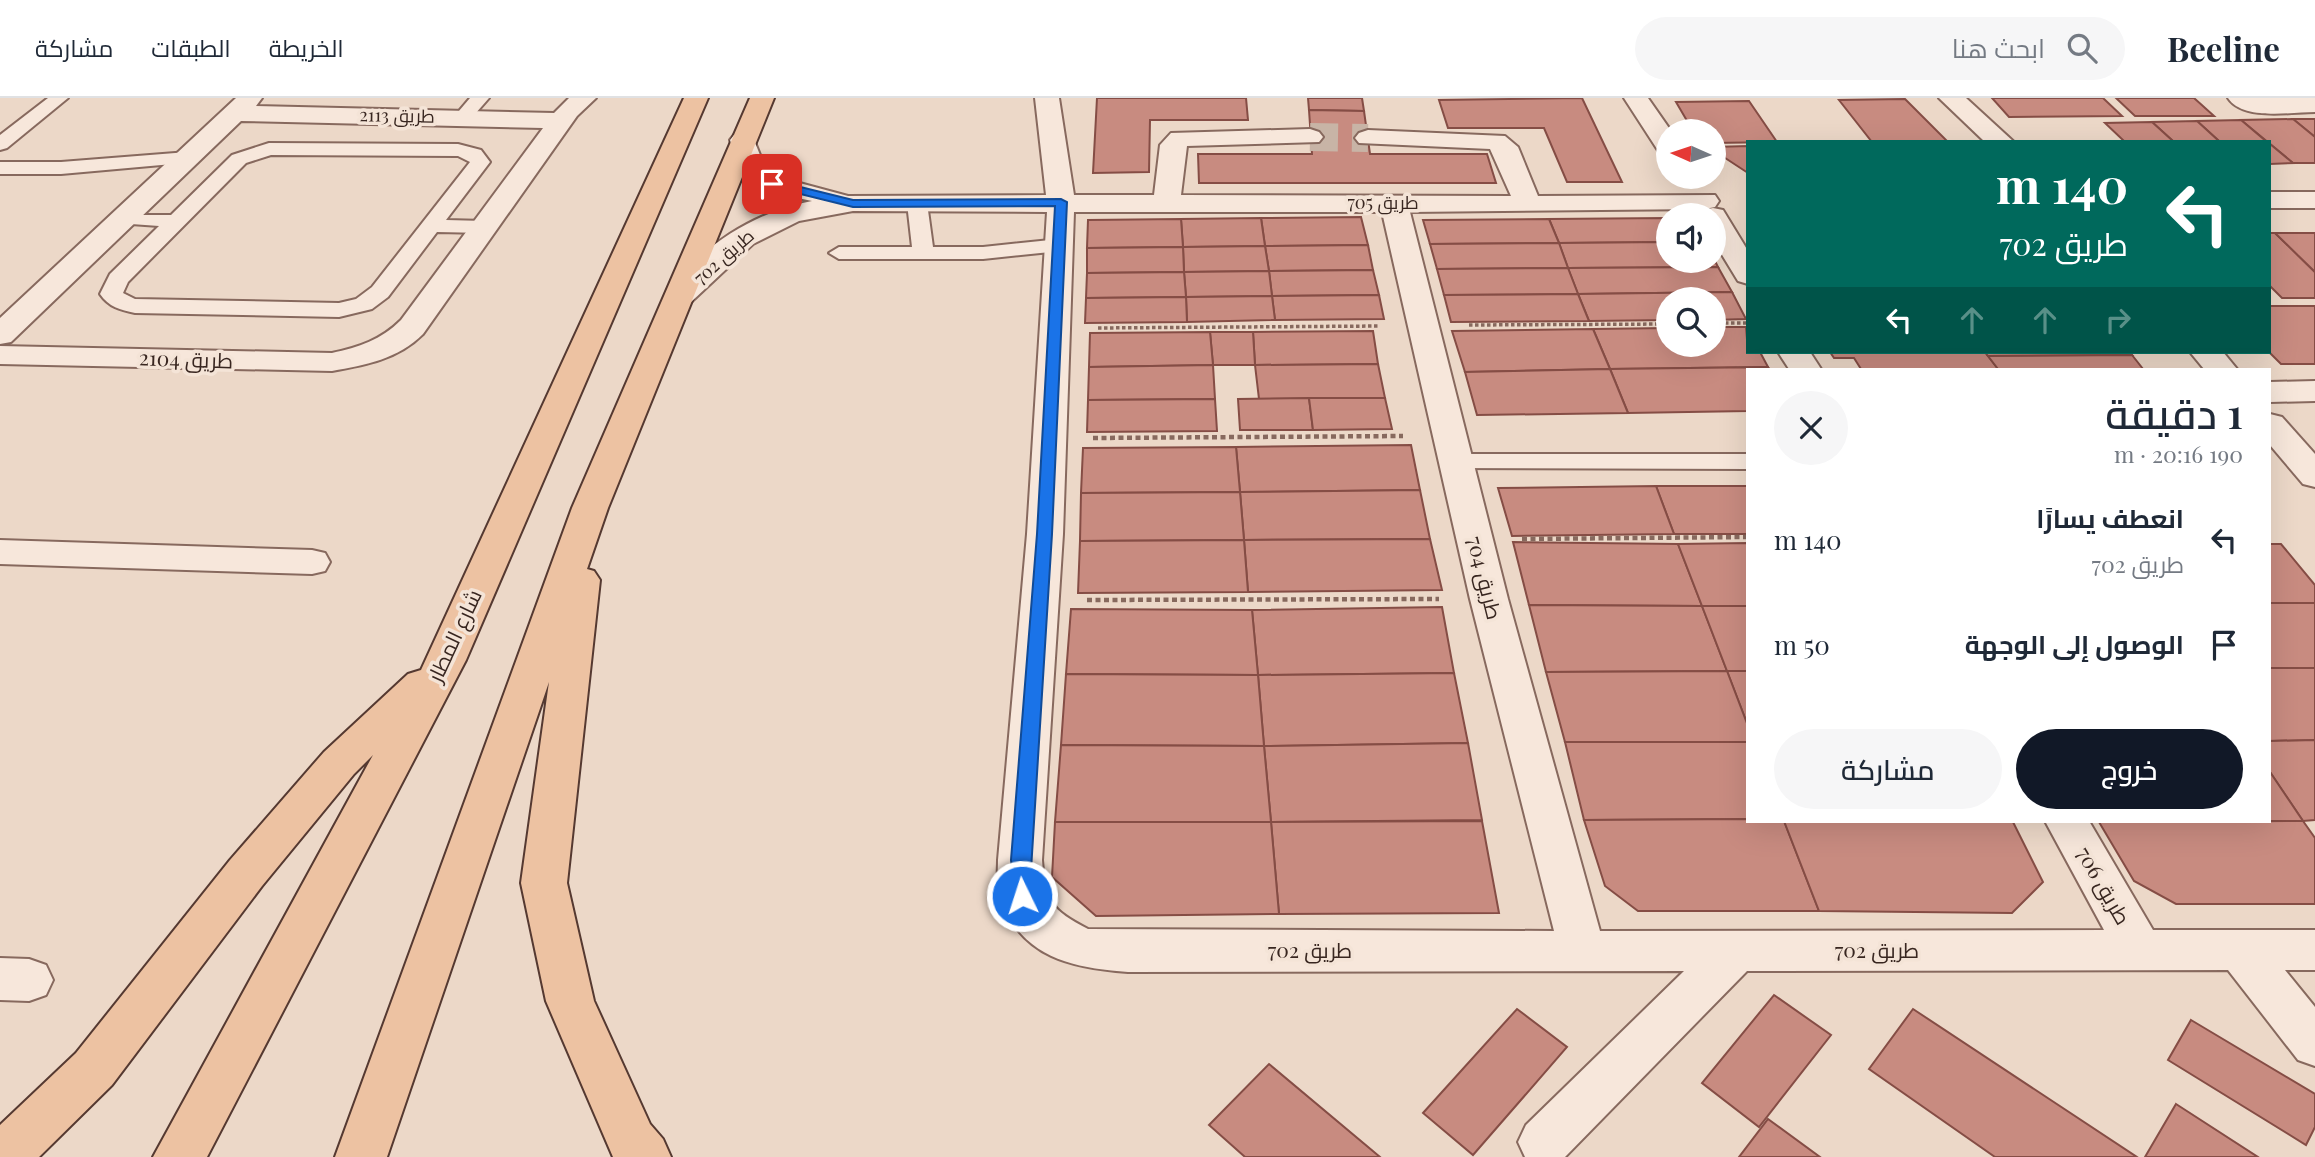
<!DOCTYPE html>
<html lang="ar">
<meta charset="utf-8">
<style>
body{margin:0;font-family:"Playfair Display",Cairo,serif;background:#f6f6f7;color:#1f2937;direction:rtl;height:100vh;display:flex;flex-direction:column;font-size:26px;white-space:nowrap}
*{box-sizing:border-box;margin:0}
p{font-size:23px;color:#747a83}
.icon{flex:none;width:38px;height:38px;fill:none;stroke:currentColor;stroke-width:2;stroke-linecap:round;stroke-linejoin:round}
.map{position:relative;flex:1;overflow:hidden;direction:ltr}
.sheet{position:absolute;left:1746px;top:270px;width:525px;height:455px;display:flex;flex-direction:column;background:#fff;border-radius:0px;box-shadow:0 7px 28px #0002;direction:rtl}
.sheet>*{flex:none}
.banner{position:absolute;left:1746px;top:42px;width:525px;height:214px;border-radius:0px;box-shadow:0 7px 28px #0002;direction:rtl;background:#00695c;color:#fff;overflow:hidden}
.needle{width:46px;rotate:273deg}
.buttons{position:absolute;left:1656px;top:21px;display:grid;gap:14px}
.buttons a{display:grid;place-items:center;width:70px;height:70px;border-radius:50%;background:#fff;box-shadow:0 7px 28px #0002;font-size:35px}
.pin{position:absolute;display:grid;place-items:center;width:60px;height:60px;color:#fff;margin:-30px;border-radius:14px;box-shadow:0 4px 10px #0006}
.me{position:absolute;width:77px;margin:-38px;rotate:356deg;stroke-linejoin:round;filter:drop-shadow(0 0 5px #0008)}
.turn{display:flex;align-items:center;gap:24px;height:147px;padding:0 28px;font-size:32px}
.turn .icon{width:91px;height:91px;stroke-width:2.5}
.turn b{display:block;font-size:49px;line-height:60px}
.lanes{display:flex;align-items:center;height:66px;padding:0 28px;background:#0003;justify-content:center;gap:35px;direction:ltr}
.lanes .off{opacity:.35}
.round{display:grid;place-items:center;flex:none;width:74px;height:74px;border-radius:37px;background:#f6f6f7}
.head{display:flex;align-items:center;justify-content:space-between;height:119px;padding:0 28px}
h1{font-size:42px;font-weight:600;line-height:52px}
.primary-button{display:flex;gap:14px;margin-top:auto;padding:14px 28px}
.primary-button a{flex:1;height:80px;border-radius:42px;background:#111827;color:#fff;font-size:28px;font-weight:600;line-height:80px;text-align:center}
.primary-button a+a{background:#f6f6f7;color:#1f2937}
ul{padding:0;list-style:none}
li{display:flex;align-items:center;gap:21px;height:105px;padding:0 28px}
li div{flex:1}
li b{display:block;font-size:26px}
li em{font-style:normal}
header{display:flex;align-items:center;gap:42px;box-sizing:border-box;height:98px;padding:0 35px;background:#fff;border-bottom:2px solid #e0e1e3}
header strong{font-size:33px}
nav{display:flex;gap:38px;margin-inline-start:auto;font-size:24px}
.search{width:490px;height:63px;background:#f6f6f7;display:flex;align-items:center;gap:18px;box-sizing:border-box;padding:0 24px;border-radius:38px;color:#747a83;font-size:26px}
.map>svg:first-child{display:block}
</style>
<header>
<strong>Beeline</strong>
<div class="search"><svg class="icon" aria-label="search" viewBox="0 0 24 24"><circle cx="10" cy="10" r="6"/><path d="M15 15l6 6"/></svg>ابحث هنا</div>
<nav><a>الخريطة</a><a>الطبقات</a><a>مشاركة</a></nav>
</header>
<div class="map">
<svg width="2315" height="1059" viewBox="0 0 2315 1059">
<rect width="100%" height="100%" fill="#ecd8c8"/>
<g fill="#c88b80" stroke="#854d45" stroke-width="2">
<polygon points="1097,0 1246,0 1248,22 1150,22 1149,74 1093,75"/>
<polygon points="1308,0 1362,0 1364,13 1309,12"/>
<polygon points="1582,0 1622,84 1567,84 1544,30 1448,30 1439,2"/>
<polygon points="1992,0 2103,0 2122,18 2009,19"/>
<polygon points="2116,0 2194,0 2214,18 2135,18"/>
<polygon points="1905,1 1947,43 1872,44 1839,2"/>
<polygon points="1749,3 1777,44 1713,45 1713,33 1693,33 1676,4"/>
<polygon points="1309,12 1364,13 1370,56 1487,56 1496,85 1199,85 1198,56 1312,56"/>
<polygon points="2293,21 2315,21 2315,39"/>
<polygon points="2293,21 2315,39 2315,65 2293,65 2241,22"/>
<polygon points="2241,22 2267,44 2220,44 2197,23"/>
<polygon points="2197,23 2220,44 2174,44 2152,24"/>
<polygon points="2152,24 2174,44 2125,44 2105,25"/>
<polygon points="2270,46 2293,65 2270,66"/>
<polygon points="1748,48 1748,75 1713,52 1713,49"/>
<polygon points="1361,119 1368,147 1265,148 1261,120"/>
<polygon points="1261,120 1265,148 1183,149 1181,121"/>
<polygon points="1668,120 1668,144 1559,145 1549,121"/>
<polygon points="1181,121 1183,149 1087,150 1088,122"/>
<polygon points="1549,121 1559,145 1430,146 1423,122"/>
<polygon points="2270,135 2275,135 2315,174 2315,200 2282,200 2270,188"/>
<polygon points="2275,135 2315,135 2315,174"/>
<polygon points="1668,144 1668,163 1713,163 1713,159 1718,169 1568,170 1559,145"/>
<polygon points="1559,145 1568,170 1437,171 1430,146"/>
<polygon points="1368,147 1373,172 1269,173 1265,148"/>
<polygon points="1265,148 1269,173 1184,174 1183,149"/>
<polygon points="1183,149 1184,174 1087,175 1087,150"/>
<polygon points="1718,169 1732,194 1578,196 1568,170"/>
<polygon points="1568,170 1578,196 1444,197 1437,171"/>
<polygon points="1373,172 1379,197 1272,198 1269,173"/>
<polygon points="1269,173 1272,198 1186,199 1184,174"/>
<polygon points="1184,174 1186,199 1086,200 1087,175"/>
<polygon points="1732,194 1746,221 1713,222 1713,201 1668,201 1668,222 1589,223 1578,196"/>
<polygon points="1578,196 1589,223 1451,224 1444,197"/>
<polygon points="1379,197 1384,221 1275,222 1272,198"/>
<polygon points="1272,198 1275,222 1187,224 1186,199"/>
<polygon points="1186,199 1187,224 1085,225 1086,200"/>
<polygon points="2270,208 2315,208 2315,266 2281,266 2269,254"/>
<polygon points="1713,229 1746,229 1748,254 1760,254 1768,269 1610,271 1593,231 1668,230 1668,247 1713,247"/>
<polygon points="1593,231 1610,271 1465,274 1452,233"/>
<polygon points="1373,233 1378,266 1255,267 1253,234"/>
<polygon points="1210,234 1253,234 1255,267 1213,267"/>
<polygon points="1210,234 1213,267 1089,269 1090,235"/>
<polygon points="1830,254 1985,254 1998,271 1861,271 1854,260 1834,260"/>
<polygon points="1985,254 2129,254 2132,257 1988,258"/>
<polygon points="2132,257 2143,271 1998,271 1988,258"/>
<polygon points="1378,266 1385,300 1259,301 1255,267"/>
<polygon points="1213,267 1215,301 1088,302 1089,269"/>
<polygon points="1768,269 1769,271 1748,271 1748,313 1628,315 1610,271"/>
<polygon points="1610,271 1628,315 1477,317 1465,274"/>
<polygon points="1309,300 1313,332 1240,332 1238,301"/>
<polygon points="1309,300 1385,300 1392,331 1313,332"/>
<polygon points="1215,301 1217,333 1087,334 1088,302"/>
<polygon points="1411,347 1420,392 1240,394 1236,349"/>
<polygon points="1236,349 1240,394 1081,395 1083,350"/>
<polygon points="1656,388 1748,388 1748,436 1674,436"/>
<polygon points="1656,388 1674,436 1512,438 1498,390"/>
<polygon points="1420,392 1430,441 1244,442 1240,394"/>
<polygon points="1240,394 1244,442 1080,443 1081,395"/>
<polygon points="1430,441 1442,492 1248,494 1244,442"/>
<polygon points="1244,442 1248,494 1078,495 1080,443"/>
<polygon points="1513,444 1678,446 1702,508 1529,507"/>
<polygon points="1748,445 1748,508 1702,508 1678,446"/>
<polygon points="2270,446 2281,446 2315,487 2315,505 2270,505"/>
<rect x="2270" y="505" width="45" height="65"/>
<polygon points="1529,507 1702,508 1727,573 1546,574"/>
<polygon points="1702,508 1748,508 1748,573 1727,573"/>
<polygon points="1442,509 1454,575 1258,577 1252,512"/>
<polygon points="1071,511 1252,512 1258,577 1066,576"/>
<polygon points="2270,570 2315,570 2315,642 2270,643"/>
<polygon points="1727,573 1748,573 1748,628"/>
<polygon points="1727,573 1748,628 1748,644 1565,644 1546,574"/>
<polygon points="1454,575 1468,645 1264,648 1258,577"/>
<polygon points="1066,576 1258,577 1264,648 1061,647"/>
<polygon points="2315,642 2315,722 2303,723 2270,674 2270,643"/>
<polygon points="1565,644 1748,644 1748,721 1584,722"/>
<polygon points="1468,645 1482,722 1271,724 1264,648"/>
<polygon points="1061,647 1264,648 1271,724 1055,724"/>
<polygon points="2270,674 2303,723 2270,723"/>
<polygon points="1748,721 1784,723 1819,813 1638,813 1605,788 1584,722"/>
<polygon points="1482,723 1499,815 1279,816 1271,724"/>
<polygon points="1784,723 2013,724 2043,784 2012,815 1819,813"/>
<polygon points="2303,723 2315,740 2315,806 2176,806 2134,783 2099,724"/>
<polygon points="1055,724 1271,724 1279,816 1096,818 1052,779"/>
<polygon points="1774,897 1831,937 1759,1029 1702,985"/>
<polygon points="1517,911 1567,949 1473,1057 1423,1015"/>
<polygon points="1913,911 2137,1059 1995,1059 1869,971"/>
<polygon points="2191,922 2315,996 2315,1029 2306,1047 2168,962"/>
<polygon points="1269,966 1380,1059 1245,1059 1209,1027"/>
<polygon points="2176,1006 2258,1059 2145,1059"/>
<polygon points="1768,1021 1820,1059 1739,1059"/>
</g>
<g fill="none" stroke-linecap="round" stroke-linejoin="round">
<polyline stroke="#c8b4a6" stroke-width="28" stroke-dasharray="28 14" stroke-linecap="butt" points="1310,39 1368,40"/>
<defs>
<g id="lane">
<polygon points="48,0 68,0 7,50 0,52 0,37"/>
<polygon points="470,0 489,0 468,24 456,24 453,20"/>
<path d="M269 45 458 46 481 52 490 64 446 122 485 123 495 129 485 135 437 134 388 199 372 211 339 219 135 215C120 212 109 209 100 196L110 176 159 128 117 125 114 121 117 117H171L232 57ZM271 57 458 58 470 64 372 189 356 201 339 205 135 201 123 195 128 184 246 65Z"/>
<polygon points="188,54 198,60 195,64 61,76 0,76 0,64 61,64"/>
<polygon points="917,99 927,105 933,149 983,149 1060,141 1070,147 1060,153 983,161 839,161 829,155 839,149 912,149 907,105"/>
<polygon points="1455,356 1747,356 1748,371 1446,370 1443,364 1446,358"/>
</g>
<g id="street">
<path d="M236 0H262L256 8 554 15 569 0H596L577 18 423 236C398 261 366 267 332 273L0 266V248L332 255C359 249 381 242 401 222L543 30 241 23 11 244 0 246V220Z"/>
<path d="M1035 0H1059L1074 97H1154L1160 47 1171 35 1310 31 1319 34 1323 39 1319 44 1187 48 1181 97 1511 98 1490 51 1359 45 1355 40 1359 35 1368 32 1505 38 1518 49 1538 98 1715 97 1719 103 1715 109 1705 111 1410 114 1508 501 1600 833 2104 832 2045 723H2089L2153 832H2315V872H2285L2315 909V968L2298 962 2228 872 1747 873 1565 1059H1525L1518 1044 1526 1027 1684 873 1128 874C1072 870 1022 860 1000 800 996 789 998 774 998 762L1027 436 1047 114 853 113 799 123 753 146 691 204 680 207 669 204 665 198C699 149 754 114 812 103 761 92 746 96 730 42L734 37H752L764 67 781 80 848 98 1046 97ZM1074 114H1382L1470 501 1554 833 1088 831C1051 812 1045 803 1042 762L1063 436Z"/>
<polygon points="1624,0 1648,0 1671,33 1668,33 1668,56 1659,54"/>
<polygon points="1939,0 1966,0 2014,44 1985,44"/>
<path d="M2228 0H2315V14C2291 14 2243 23 2228 0Z"/>
<rect x="2270" y="94" width="45" height="16"/>
<polygon points="1713,110 1723,112 1748,153 1748,186 1738,183 1713,142 1713,117 1700,117 1703,112"/>
<polygon points="1778,254 1810,254 1821,271 1789,271"/>
<polygon points="2190,254 2223,254 2237,271 2204,271"/>
<polygon points="2315,283 2315,303 2270,304 2270,284"/>
<polygon points="2270,316 2282,319 2315,356 2315,389 2303,386 2270,347"/>
<polygon points="0,442 312,452 325,455 330,464 325,473 312,476 0,466"/>
<polygon points="0,860 29,861 46,867 53,882 46,897 29,903 0,902"/>
</g>
<g id="primary">
<polygon points="684,0 708,0 466,562 207,1059 153,1059 373,657 354,676 262,788 112,987 39,1059 0,1059 0,1027 76,955 230,762 324,654 408,576 421,572"/>
<polygon points="750,0 774,0 608,410 587,471 594,473 600,482 567,785 594,903 650,1026 663,1041 671,1059 613,1059 546,903 521,785 549,584 387,1059 335,1059 572,410"/>
</g>
</defs>
<use href="#lane" stroke="#87695e" stroke-width="4"/>
<use href="#street" stroke="#87695e" stroke-width="4"/>
<use href="#primary" stroke="#553931" stroke-width="4"/>
<g stroke="#87695e" stroke-width="3.5" stroke-dasharray="3.5 2.5" stroke-linecap="butt">
<polyline points="1713,225 1748,225"/>
<polyline points="1469,227 1668,226"/>
<polyline points="1098,230 1380,228"/>
</g>
<g stroke="#87695e" stroke-width="4.5" stroke-dasharray="5 3.5" stroke-linecap="butt">
<polyline points="1093,340 1403,338"/>
<polyline points="1522,441 1748,439"/>
<polyline points="1087,502 1439,501"/>
</g>
<use href="#lane" fill="#f7e7db" fill-rule="evenodd"/>
<use href="#street" fill="#f7e7db" fill-rule="evenodd"/>
<use href="#primary" fill="#edc2a2" fill-rule="evenodd"/>
</g>
<polygon fill="#1a73e8" stroke="#114b97" stroke-width="2" points="772,82 853,102 1061,101 1067,104 1052,436 1029,804 1016,804 1011,762 1037,436 1055,108 853,109 768,88 768,83"/>
<g text-anchor="middle" stroke-width="7" stroke-linejoin="round" paint-order="stroke">
<g font-size="18" fill="#382620" stroke="#f4e4d7">
<text transform="translate(397 18) rotate(1)" y="6">طريق 2113</text>
<text x="1383" y="111">طريق 705</text>
<text transform="translate(724 159) rotate(-41)" y="6">طريق 702</text>
</g>
<g font-size="21" fill="#382620" stroke="#f4e4d7">
<text transform="translate(186 262) rotate(2)" y="7">طريق 2104</text>
<text transform="translate(1484 480) rotate(76)" y="7">طريق 704</text>
<text transform="translate(455 538) rotate(-65)" y="7">شارع المطار</text>
<text transform="translate(2103 788) rotate(60)" y="7">طريق 706</text>
<text x="1310" y="860">طريق 702</text>
<text x="1877" y="860">طريق 702</text>
</g>
</g>
</svg>
<div class="buttons">
<a><svg class="needle" viewBox="-14 -14 28 28"><path d="M0-13l5 13h-10z" fill="#e53935"/><path d="M0 13l5-13h-10z" fill="#747a83"/></svg></a>
<a><svg class="icon" aria-label="sound" viewBox="0 0 24 24"><path d="M4 9h4l5-4v14l-5-4H4zM17 9q2 3 0 6"/></svg></a>
<a><svg class="icon" aria-label="search" viewBox="0 0 24 24"><circle cx="10" cy="10" r="6"/><path d="M15 15l6 6"/></svg></a>
</div>
<div class="pin" style="left:772px;top:86px;background:#d93025"><svg class="icon" aria-label="arrive" viewBox="0 0 24 24"><path d="M6 21V4h12l-3 4 3 4H6"/></svg></div>
<svg class="me" style="left:1022px;top:798px" viewBox="-20 -20 40 40"><circle r="17" fill="#1a73e8" stroke="#fff" stroke-width="3"/><path d="M0-11L8 9 0 5-8 9z" fill="#fff"/></svg>
<div class="banner">
<div class="turn"><svg class="icon" aria-label="left" viewBox="0 0 24 24"><path d="M17 20v-9H6M10 6l-5 5 5 5"/></svg><div><b>140 m</b>طريق 702</div></div>
<div class="lanes"><svg class="icon" aria-label="left" viewBox="0 0 24 24"><path d="M17 20v-9H6M10 6l-5 5 5 5"/></svg><svg class="icon off" aria-label="ahead" viewBox="0 0 24 24"><path d="M12 20V5M6 11l6-6 6 6"/></svg><svg class="icon off" aria-label="ahead" viewBox="0 0 24 24"><path d="M12 20V5M6 11l6-6 6 6"/></svg><svg class="icon off" aria-label="right" viewBox="0 0 24 24"><path d="M7 20v-9h11M14 6l5 5-5 5"/></svg></div>
</div>
<section class="sheet">
<div class="head"><div><h1>1 دقيقة</h1><p>190 m · 20:16</p></div><a class="round"><svg class="icon" aria-label="close" viewBox="0 0 24 24"><path d="M6 6l12 12M18 6L6 18"/></svg></a></div>
<ul>
<li><svg class="icon" aria-label="left" viewBox="0 0 24 24"><path d="M17 20v-9H6M10 6l-5 5 5 5"/></svg><div><b>انعطف يسارًا</b><p>طريق 702</p></div><em>140 m</em></li>
<li><svg class="icon" aria-label="arrive" viewBox="0 0 24 24"><path d="M6 21V4h12l-3 4 3 4H6"/></svg><div><b>الوصول إلى الوجهة</b></div><em>50 m</em></li>
</ul>
<div class="primary-button"><a>خروج</a><a>مشاركة</a></div>
</section>
</div>
